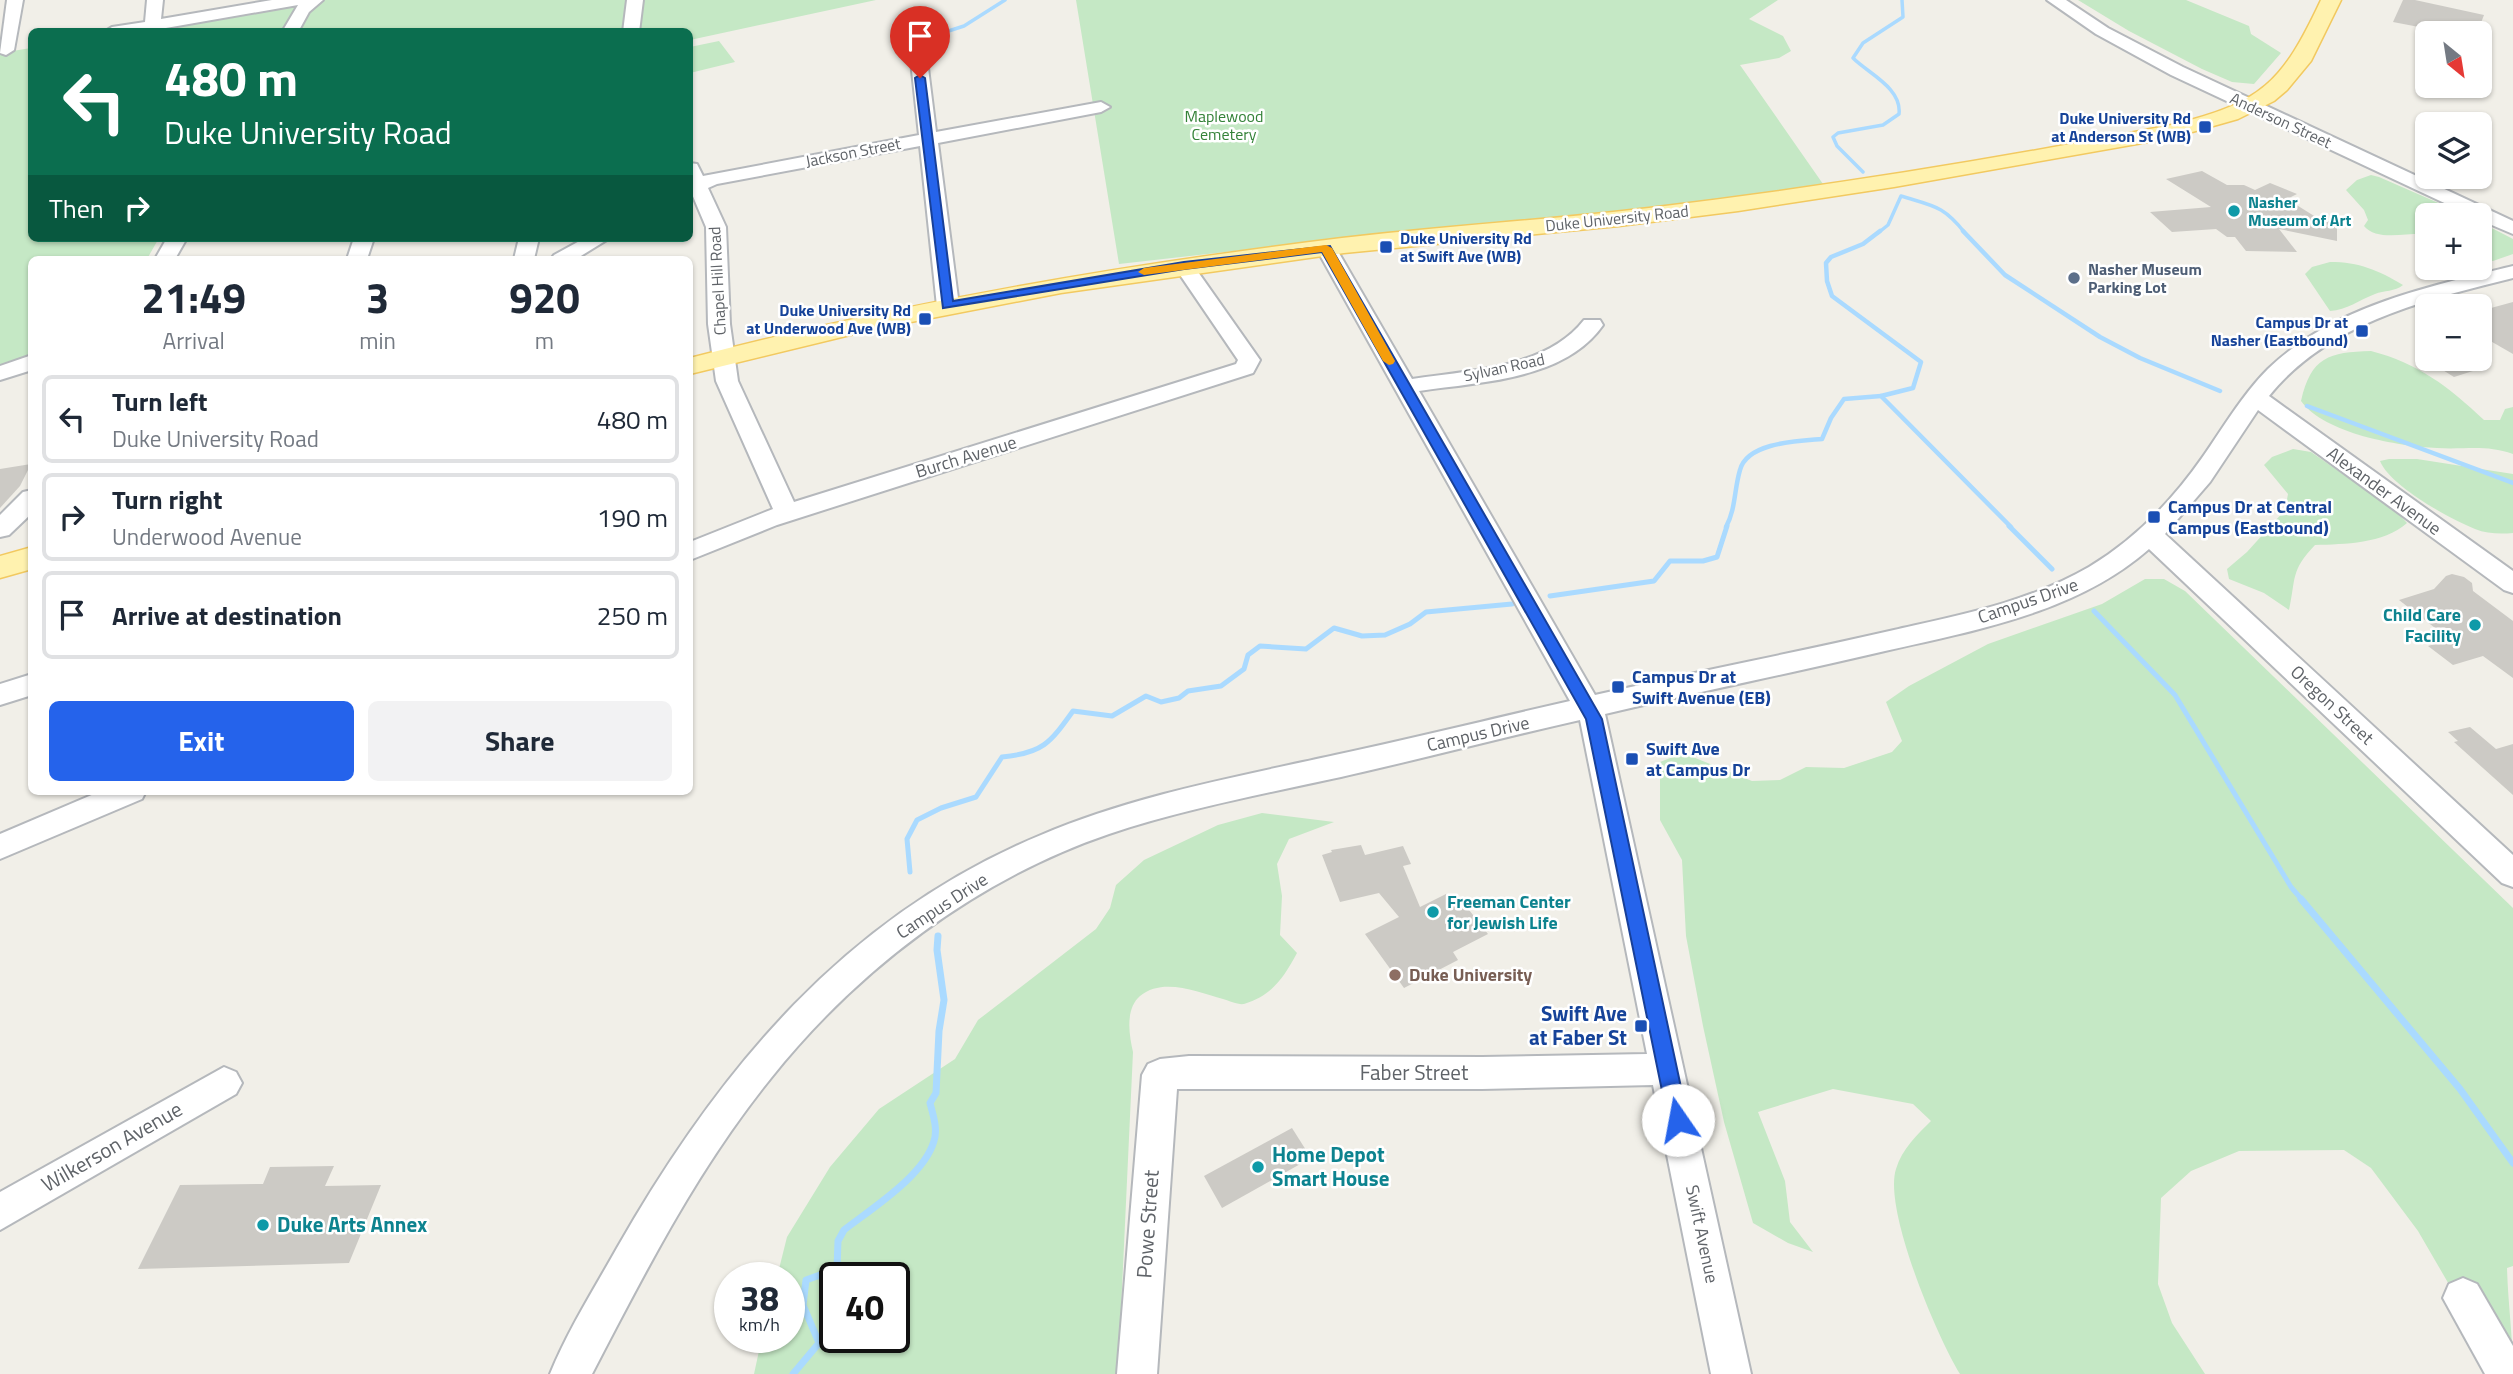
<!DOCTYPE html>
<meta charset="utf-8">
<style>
body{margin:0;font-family:"Titillium Web",sans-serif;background:#f2f2f3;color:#1f2937;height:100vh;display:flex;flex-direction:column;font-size:26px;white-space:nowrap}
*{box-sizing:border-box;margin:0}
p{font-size:23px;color:#747a83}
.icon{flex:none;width:38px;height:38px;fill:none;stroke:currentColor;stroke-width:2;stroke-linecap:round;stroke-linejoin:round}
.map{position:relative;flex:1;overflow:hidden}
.side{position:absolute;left:28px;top:256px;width:665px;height:539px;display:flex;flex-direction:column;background:#fff;border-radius:10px;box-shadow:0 2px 5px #0004}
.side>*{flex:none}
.banner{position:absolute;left:28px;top:28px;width:665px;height:214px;border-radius:10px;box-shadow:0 2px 5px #0004;background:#0b6e4f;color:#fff;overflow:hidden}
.needle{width:46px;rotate:150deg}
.controls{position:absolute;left:2415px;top:21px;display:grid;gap:14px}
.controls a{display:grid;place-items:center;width:77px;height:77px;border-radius:10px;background:#fff;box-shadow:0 2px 5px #0004;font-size:35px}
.speed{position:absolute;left:714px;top:1262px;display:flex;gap:14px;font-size:35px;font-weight:700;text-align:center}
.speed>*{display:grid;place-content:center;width:91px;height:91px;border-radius:50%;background:#fff;box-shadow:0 2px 5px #0004;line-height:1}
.speed small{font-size:18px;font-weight:400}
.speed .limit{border:4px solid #111;border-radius:10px;background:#fff;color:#111}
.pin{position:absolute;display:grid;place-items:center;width:60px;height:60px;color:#fff;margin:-72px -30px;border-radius:50% 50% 50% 0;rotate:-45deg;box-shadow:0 0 7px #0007}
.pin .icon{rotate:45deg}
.me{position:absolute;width:77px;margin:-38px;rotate:348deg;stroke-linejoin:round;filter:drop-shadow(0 0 5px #0008)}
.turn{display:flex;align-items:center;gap:24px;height:147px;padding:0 21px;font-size:32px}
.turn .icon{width:91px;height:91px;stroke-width:2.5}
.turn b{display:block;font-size:49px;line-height:60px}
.then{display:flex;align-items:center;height:66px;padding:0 21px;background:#0003;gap:14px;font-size:26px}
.eta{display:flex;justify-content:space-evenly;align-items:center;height:119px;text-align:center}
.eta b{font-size:42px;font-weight:700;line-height:49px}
.cta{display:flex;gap:14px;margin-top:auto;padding:14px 21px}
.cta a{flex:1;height:80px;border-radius:10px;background:#2563eb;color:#fff;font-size:28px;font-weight:700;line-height:80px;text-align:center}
.cta a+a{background:#f2f2f3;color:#1f2937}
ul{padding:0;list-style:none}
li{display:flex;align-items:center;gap:21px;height:88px;margin:0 14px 10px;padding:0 7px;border:4px solid #e0e1e3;border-radius:10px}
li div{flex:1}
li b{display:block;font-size:26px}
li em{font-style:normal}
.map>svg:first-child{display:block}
</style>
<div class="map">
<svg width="2513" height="1374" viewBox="0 0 2513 1374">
<rect width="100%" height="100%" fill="#f1efe8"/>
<g fill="#c5e8c5" fill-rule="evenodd">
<polygon points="324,0 876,0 690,40 690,32 133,32"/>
<polygon points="1076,0 1778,0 1749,19 1783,36 1791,51 1779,58 1740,65 1823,184 1819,188 1640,213 1305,243 1119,264"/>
<polygon points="2078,0 2186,0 2249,26 2251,34 2281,53 2254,84 2232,82 2202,69 2129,31"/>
<polygon points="719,41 735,62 690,73 690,47"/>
<polygon points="31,48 32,238 159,238 147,259 32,259 31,354 0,365 0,53"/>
<path d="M2371 175 2379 177 2466 215H2427V234C2408 232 2377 242 2364 226L2368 220 2364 210 2346 190 2357 180Z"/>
<polygon points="2480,222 2513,239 2513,254 2493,261 2480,260"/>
<path d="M2330 262C2359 262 2378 270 2403 285 2395 292 2384 290 2375 294 2359 300 2347 310 2330 311L2305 274 2312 267Z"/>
<path d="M2371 351C2418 363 2449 387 2484 420H2500L2505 409 2513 407V454C2485 444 2465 450 2437 448 2398 446 2325 434 2301 401 2311 357 2329 352 2371 351Z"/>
<path d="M2293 449 2311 452 2395 510 2407 523C2383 544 2345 544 2315 545 2290 571 2296 579 2289 610L2264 593 2229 579 2227 569 2247 552 2285 510 2288 494 2264 465 2272 457Z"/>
<path d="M2389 459H2417L2513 474V533C2501 534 2487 534 2475 529 2450 519 2390 486 2380 461Z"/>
<path d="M2145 579H2164L2185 591 2513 908V1266L2507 1268C2508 1304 2513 1338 2513 1374H2501L2418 1231 2371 1168 2344 1150 2239 1151 2191 1171 2161 1198 2158 1284 2172 1323 2205 1374H1960C1937 1337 1883 1209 1896 1169 1902 1149 1917 1135 1931 1121L1913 1104 1833 1089 1758 1112 1785 1181 1790 1222 1813 1252 1788 1243 1753 1223 1724 1122 1703 1026 1686 936 1682 860 1660 820V762L1683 753 1752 781 1780 780 1806 767 1844 768 1892 752 1902 741 1886 702 1909 686 1988 644 2102 604Z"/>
<path d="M1262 813 1334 822 1289 839 1277 864 1282 896 1280 935 1297 953C1284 977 1272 996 1244 1004 1238 1005 1230 1001 1223 999 1198 992 1163 977 1140 996 1125 1009 1129 1035 1133 1052L1118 1374H754L762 1337H789V1278L777 1277 787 1237 830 1167 879 1109 955 1059 978 1020 1096 929 1110 908 1116 885 1144 860 1218 825ZM835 1278H894V1337H835Z"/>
</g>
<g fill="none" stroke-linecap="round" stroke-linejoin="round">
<g stroke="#aadaff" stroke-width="3.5">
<polyline points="902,46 964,26 1005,0"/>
<path d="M1863 172 1837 146 1833 137 1838 133 1883 125 1899 114C1902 88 1869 74 1853 58L1863 43 1903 17 1902 0"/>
<path d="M1878 233 1888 225 1901 196C1933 206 1943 205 1965 233"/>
</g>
<g stroke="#aadaff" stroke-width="4.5">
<polyline points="1880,231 1863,244 1831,257 1826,263 1827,281 1832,296 1921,362 1913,388 1881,396 2011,527"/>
<polyline points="1963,231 2005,275 2100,337 2140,358 2220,391"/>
<polyline points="2307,406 2513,483"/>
<path d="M1726 527C1736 508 1734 490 1740 470 1747 442 1799 441 1822 439L1831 418 1844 399 1881 396"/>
</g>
<g stroke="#aadaff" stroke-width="5">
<polyline points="2009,526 2052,569"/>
<polyline points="1550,596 1654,581 1670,561 1703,561 1717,557 1727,526"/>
<polyline points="2094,611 2175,695 2291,887 2303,901"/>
<path d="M910 872 907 839 917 820 941 808 976 797 1002 757C1043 753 1050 743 1073 711L1112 716 1146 696 1161 702 1179 698 1188 691 1221 686 1244 669 1248 655 1260 646 1306 649 1334 628 1362 636 1385 635 1410 624 1426 612 1512 604"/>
</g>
<g stroke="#aadaff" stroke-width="7">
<polyline points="2301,899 2460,1089 2513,1163"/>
<path d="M793 1374 819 1343 803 1305 806 1280 837 1269 838 1241 844 1230C871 1209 924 1176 934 1141 938 1129 933 1115 930 1103L936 1093 939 1031 944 1000 937 950 938 936"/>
</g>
</g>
<g fill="#cccac5">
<polygon points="2403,0 2415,0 2484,15 2477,33 2450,33 2393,22"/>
<polygon points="2202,171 2227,185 2244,185 2255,190 2270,183 2297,194 2287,199 2319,219 2337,223 2337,241 2279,229 2297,252 2246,251 2235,237 2227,237 2216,229 2172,232 2150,212 2211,207 2166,179"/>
<polygon points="2513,302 2513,354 2480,335 2480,311"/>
<polygon points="2425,359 2457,359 2476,370 2454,377"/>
<polygon points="31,464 20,486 0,508 0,469"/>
<polygon points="2452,574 2464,577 2472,583 2473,591 2513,621 2513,678 2483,656 2453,665 2428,646 2438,643 2427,634 2439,631 2399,600 2434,589 2446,576"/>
<polygon points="2470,727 2496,749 2513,744 2513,795 2454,742 2458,741 2448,732"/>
<polygon points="1361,845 1365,855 1403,846 1411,864 1403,866 1420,907 1446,894 1451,899 1458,896 1488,934 1453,952 1458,960 1404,988 1365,934 1399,917 1379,893 1340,902 1322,855 1332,852 1331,850"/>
<polygon points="1292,1128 1311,1158 1222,1208 1204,1176"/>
<polygon points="334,1166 325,1186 381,1185 349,1263 138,1269 180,1185 263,1184 270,1167"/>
</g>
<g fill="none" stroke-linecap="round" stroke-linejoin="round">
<defs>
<g id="minor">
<polygon points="7,0 23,0 14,50 6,55 0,53"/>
<polygon points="147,0 163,0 161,19 272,0 323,0 309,12 298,32 282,32 298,5 143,32 104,32 112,27 145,22"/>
<polygon points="627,0 643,0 639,32 623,32"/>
<polygon points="2047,0 2066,0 2108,28 2183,67 2513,221 2513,234 2480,220 2480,215 2470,215 2171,75 2096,34"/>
<polygon points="918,47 926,52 936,132 1101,102 1110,107 1101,112 938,143 959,306 955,310 941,310 937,306 920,146 717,184 708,188 726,227 730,324 738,381 794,502 1236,364 1238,360 1174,266 1177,262 1191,262 1260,360 1253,373 777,525 690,560 690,542 773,509 716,381 708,324 706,227 692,194 690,195 690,163 697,164 703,176 919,135 910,52"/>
<polygon points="167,238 187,238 175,259 155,259"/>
<polygon points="354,238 374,238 367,259 347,259"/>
<polygon points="519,238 539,238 534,259 514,259"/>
<polygon points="585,238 610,238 576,259 551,259 554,255"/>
<path d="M1326 242 1333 244 1336 248 1412 379C1469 370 1546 369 1584 320H1600L1603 325C1565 380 1480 382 1419 391L1595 695C1694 672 1794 653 1894 630 1960 615 2029 602 2089 567 2134 540 2172 501 2202 458 2223 428 2242 395 2268 369 2333 306 2428 287 2513 266V278C2426 300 2328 322 2269 396L2513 571V593L2504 590 2258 410 2210 482 2165 534 2513 855V887L2502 883 2149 549C2076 613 1976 630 1885 651 1792 673 1698 692 1605 714L1751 1374H1711L1653 1085 1482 1089H1177L1157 1374H1117L1142 1075 1148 1064 1160 1059 1189 1056 1482 1057 1647 1054 1580 720C1500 738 1421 759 1341 777 1263 794 1184 809 1109 834 977 879 857 970 771 1078 698 1168 645 1272 592 1374H550C568 1330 594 1289 617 1248 719 1069 846 916 1041 835 1135 795 1236 777 1335 755 1414 738 1491 719 1570 701L1316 248 1319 244Z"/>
<polygon points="32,355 32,370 0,380 0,366"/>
<polygon points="32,490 32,513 9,535 0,537 0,515 23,492"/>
<polygon points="32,674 32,695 0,705 0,684"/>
<polygon points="101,791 146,791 142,799 0,859 0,834"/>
<polygon points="224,1067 236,1072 242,1083 236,1094 0,1230 0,1192"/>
<polygon points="2463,1278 2477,1284 2513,1346 2513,1374 2485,1374 2443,1298 2449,1284"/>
</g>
<g id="major">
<path d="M2321 0H2341L2311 61 2287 90 2274 101 2238 119 2171 138 1894 187 1738 211 1619 226 1344 253 1061 293 875 329 690 374V358C904 302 1121 265 1342 238 1444 226 1547 220 1649 208 1824 187 1998 159 2171 125 2262 103 2282 83 2321 0Z"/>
<polygon points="32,547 32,569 0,578 0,556"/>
</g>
</defs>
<use href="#minor" stroke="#b5b8bc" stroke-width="4"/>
<use href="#major" stroke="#f2c960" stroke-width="3"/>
<use href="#minor" fill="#fff" fill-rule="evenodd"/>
<use href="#major" fill="#fff2af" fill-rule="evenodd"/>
</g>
<polygon fill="#2563eb" stroke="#184099" stroke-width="2" points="920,75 925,78 953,301 1184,262 1330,246 1602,719 1688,1120 1685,1127 1678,1129 1671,1127 1668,1120 1586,719 1322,252 1184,269 943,308 915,78"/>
<polygon fill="#f59e0b" points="1326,245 1332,248 1395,361 1393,364 1389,365 1383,361 1322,252 1144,275 1138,272 1144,268"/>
<g fill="#1a4fb4" stroke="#fff" stroke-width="2.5">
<rect x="2198" y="120" width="14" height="14" rx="3.5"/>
<rect x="1379" y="240" width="14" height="14" rx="3.5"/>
<rect x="918" y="312" width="14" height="14" rx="3.5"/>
<rect x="2355" y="324" width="14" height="14" rx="3.5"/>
<rect x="2147" y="510" width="14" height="14" rx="3.5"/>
<rect x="1611" y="680" width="14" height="14" rx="3.5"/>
<rect x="1625" y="752" width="14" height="14" rx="3.5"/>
<rect x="1634" y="1019" width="14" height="14" rx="3.5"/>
</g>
<g fill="#0f9aa8" stroke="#fff" stroke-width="2.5">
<circle cx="2234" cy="211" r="7"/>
<circle cx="2475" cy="625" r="7"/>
<circle cx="1433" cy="912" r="7"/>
<circle cx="1258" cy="1167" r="7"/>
<circle cx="263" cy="1225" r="7"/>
</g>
<circle fill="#5c6f8a" stroke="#fff" stroke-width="2.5" cx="2074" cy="278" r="7"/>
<circle fill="#8d6e63" stroke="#fff" stroke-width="2.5" cx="1395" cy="975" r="7"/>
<g text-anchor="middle" stroke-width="5" stroke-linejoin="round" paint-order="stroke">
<g font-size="16" fill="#348238" stroke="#fff">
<text x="1224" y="122">Maplewood<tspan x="1224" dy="18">Cemetery</tspan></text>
</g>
<g font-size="16" font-weight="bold" fill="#164399" stroke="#fff" text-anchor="end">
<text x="2191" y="124">Duke University Rd<tspan x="2191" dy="18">at Anderson St (WB)</tspan></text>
<text x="1400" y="244" text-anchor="start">Duke University Rd<tspan x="1400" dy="18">at Swift Ave (WB)</tspan></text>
<text x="911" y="316">Duke University Rd<tspan x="911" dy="18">at Underwood Ave (WB)</tspan></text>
<text x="2348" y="328">Campus Dr at<tspan x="2348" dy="18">Nasher (Eastbound)</tspan></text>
</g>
<g font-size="16" fill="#5f6368" stroke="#fff">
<text transform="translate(2281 120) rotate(25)" y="6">Anderson Street</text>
<text transform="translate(853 152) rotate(-11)" y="6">Jackson Street</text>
<text transform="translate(1617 218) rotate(-6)" y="6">Duke University Road</text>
<text transform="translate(717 281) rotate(-93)" y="6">Chapel Hill Road</text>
<text transform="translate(1504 367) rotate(-12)" y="6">Sylvan Road</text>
</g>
<g font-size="16" font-weight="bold" fill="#0d838f" stroke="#fff" text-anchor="start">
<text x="2248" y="208">Nasher<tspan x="2248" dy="18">Museum of Art</tspan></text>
</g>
<g font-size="16" font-weight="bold" fill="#4e5e75" stroke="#fff" text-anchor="start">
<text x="2088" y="275">Nasher Museum<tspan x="2088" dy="18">Parking Lot</tspan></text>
</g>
<g font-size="18" fill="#5f6368" stroke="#fff">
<text transform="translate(966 457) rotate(-17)" y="6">Burch Avenue</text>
<text transform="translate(2384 491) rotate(36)" y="6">Alexander Avenue</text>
<text transform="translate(2028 601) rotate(-19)" y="6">Campus Drive</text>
<text transform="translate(2332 705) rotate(43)" y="6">Oregon Street</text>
<text transform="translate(1478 734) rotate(-13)" y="6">Campus Drive</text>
<text transform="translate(942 906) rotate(-33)" y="6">Campus Drive</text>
<text transform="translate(1702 1234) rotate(78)" y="6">Swift Avenue</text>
</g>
<g font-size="18" font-weight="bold" fill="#164399" stroke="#fff" text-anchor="start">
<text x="2168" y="513">Campus Dr at Central<tspan x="2168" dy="21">Campus (Eastbound)</tspan></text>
<text x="1632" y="683">Campus Dr at<tspan x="1632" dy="21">Swift Avenue (EB)</tspan></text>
<text x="1646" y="755">Swift Ave<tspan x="1646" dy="21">at Campus Dr</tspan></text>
</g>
<g font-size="18" font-weight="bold" fill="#0d838f" stroke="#fff" text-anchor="end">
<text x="2461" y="621">Child Care<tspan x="2461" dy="21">Facility</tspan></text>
<text x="1447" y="908" text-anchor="start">Freeman Center<tspan x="1447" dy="21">for Jewish Life</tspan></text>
</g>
<g font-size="18" font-weight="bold" fill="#785e54" stroke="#fff" text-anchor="start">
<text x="1409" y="981">Duke University</text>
</g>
<g font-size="21" font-weight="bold" fill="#164399" stroke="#fff" text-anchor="end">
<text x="1627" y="1021">Swift Ave<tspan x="1627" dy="24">at Faber St</tspan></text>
</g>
<g font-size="21" fill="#5f6368" stroke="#fff">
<text x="1414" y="1080">Faber Street</text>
<text transform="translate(112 1147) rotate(-30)" y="7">Wilkerson Avenue</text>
<text transform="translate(1148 1224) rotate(-86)" y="7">Powe Street</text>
</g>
<g font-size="21" font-weight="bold" fill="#0d838f" stroke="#fff" text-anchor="start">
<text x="1272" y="1162">Home Depot<tspan x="1272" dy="24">Smart House</tspan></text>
<text x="277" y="1232">Duke Arts Annex</text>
</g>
</g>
</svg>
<div class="controls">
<a><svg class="needle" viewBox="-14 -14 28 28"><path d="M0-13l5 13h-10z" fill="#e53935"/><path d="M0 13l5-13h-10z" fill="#747a83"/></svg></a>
<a><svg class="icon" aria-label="layers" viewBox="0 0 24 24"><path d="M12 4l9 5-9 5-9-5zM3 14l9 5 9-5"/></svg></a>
<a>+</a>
<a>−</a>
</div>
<div class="speed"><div>38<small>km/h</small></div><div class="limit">40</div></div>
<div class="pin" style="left:920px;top:78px;background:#d93025"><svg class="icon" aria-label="arrive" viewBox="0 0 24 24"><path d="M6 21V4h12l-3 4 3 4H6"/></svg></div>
<svg class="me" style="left:1678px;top:1120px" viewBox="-20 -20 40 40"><circle r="19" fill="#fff"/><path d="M0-13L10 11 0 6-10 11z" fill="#2563eb"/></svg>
<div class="banner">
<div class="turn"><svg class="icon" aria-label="left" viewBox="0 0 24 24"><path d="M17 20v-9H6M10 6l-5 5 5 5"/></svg><div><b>480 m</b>Duke University Road</div></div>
<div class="then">Then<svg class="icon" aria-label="right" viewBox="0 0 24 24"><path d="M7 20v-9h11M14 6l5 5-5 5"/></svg></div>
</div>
<section class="side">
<div class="eta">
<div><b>21:49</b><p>Arrival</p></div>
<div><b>3</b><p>min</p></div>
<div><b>920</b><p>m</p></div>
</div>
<ul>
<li><svg class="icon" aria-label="left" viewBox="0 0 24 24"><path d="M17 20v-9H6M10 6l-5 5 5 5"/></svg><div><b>Turn left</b><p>Duke University Road</p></div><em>480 m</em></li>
<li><svg class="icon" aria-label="right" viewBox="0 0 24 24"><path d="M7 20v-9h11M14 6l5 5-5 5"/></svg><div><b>Turn right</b><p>Underwood Avenue</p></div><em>190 m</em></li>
<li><svg class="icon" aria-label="arrive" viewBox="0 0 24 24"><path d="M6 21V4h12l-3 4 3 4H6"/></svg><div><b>Arrive at destination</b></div><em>250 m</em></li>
</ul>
<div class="cta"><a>Exit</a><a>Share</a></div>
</section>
</div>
